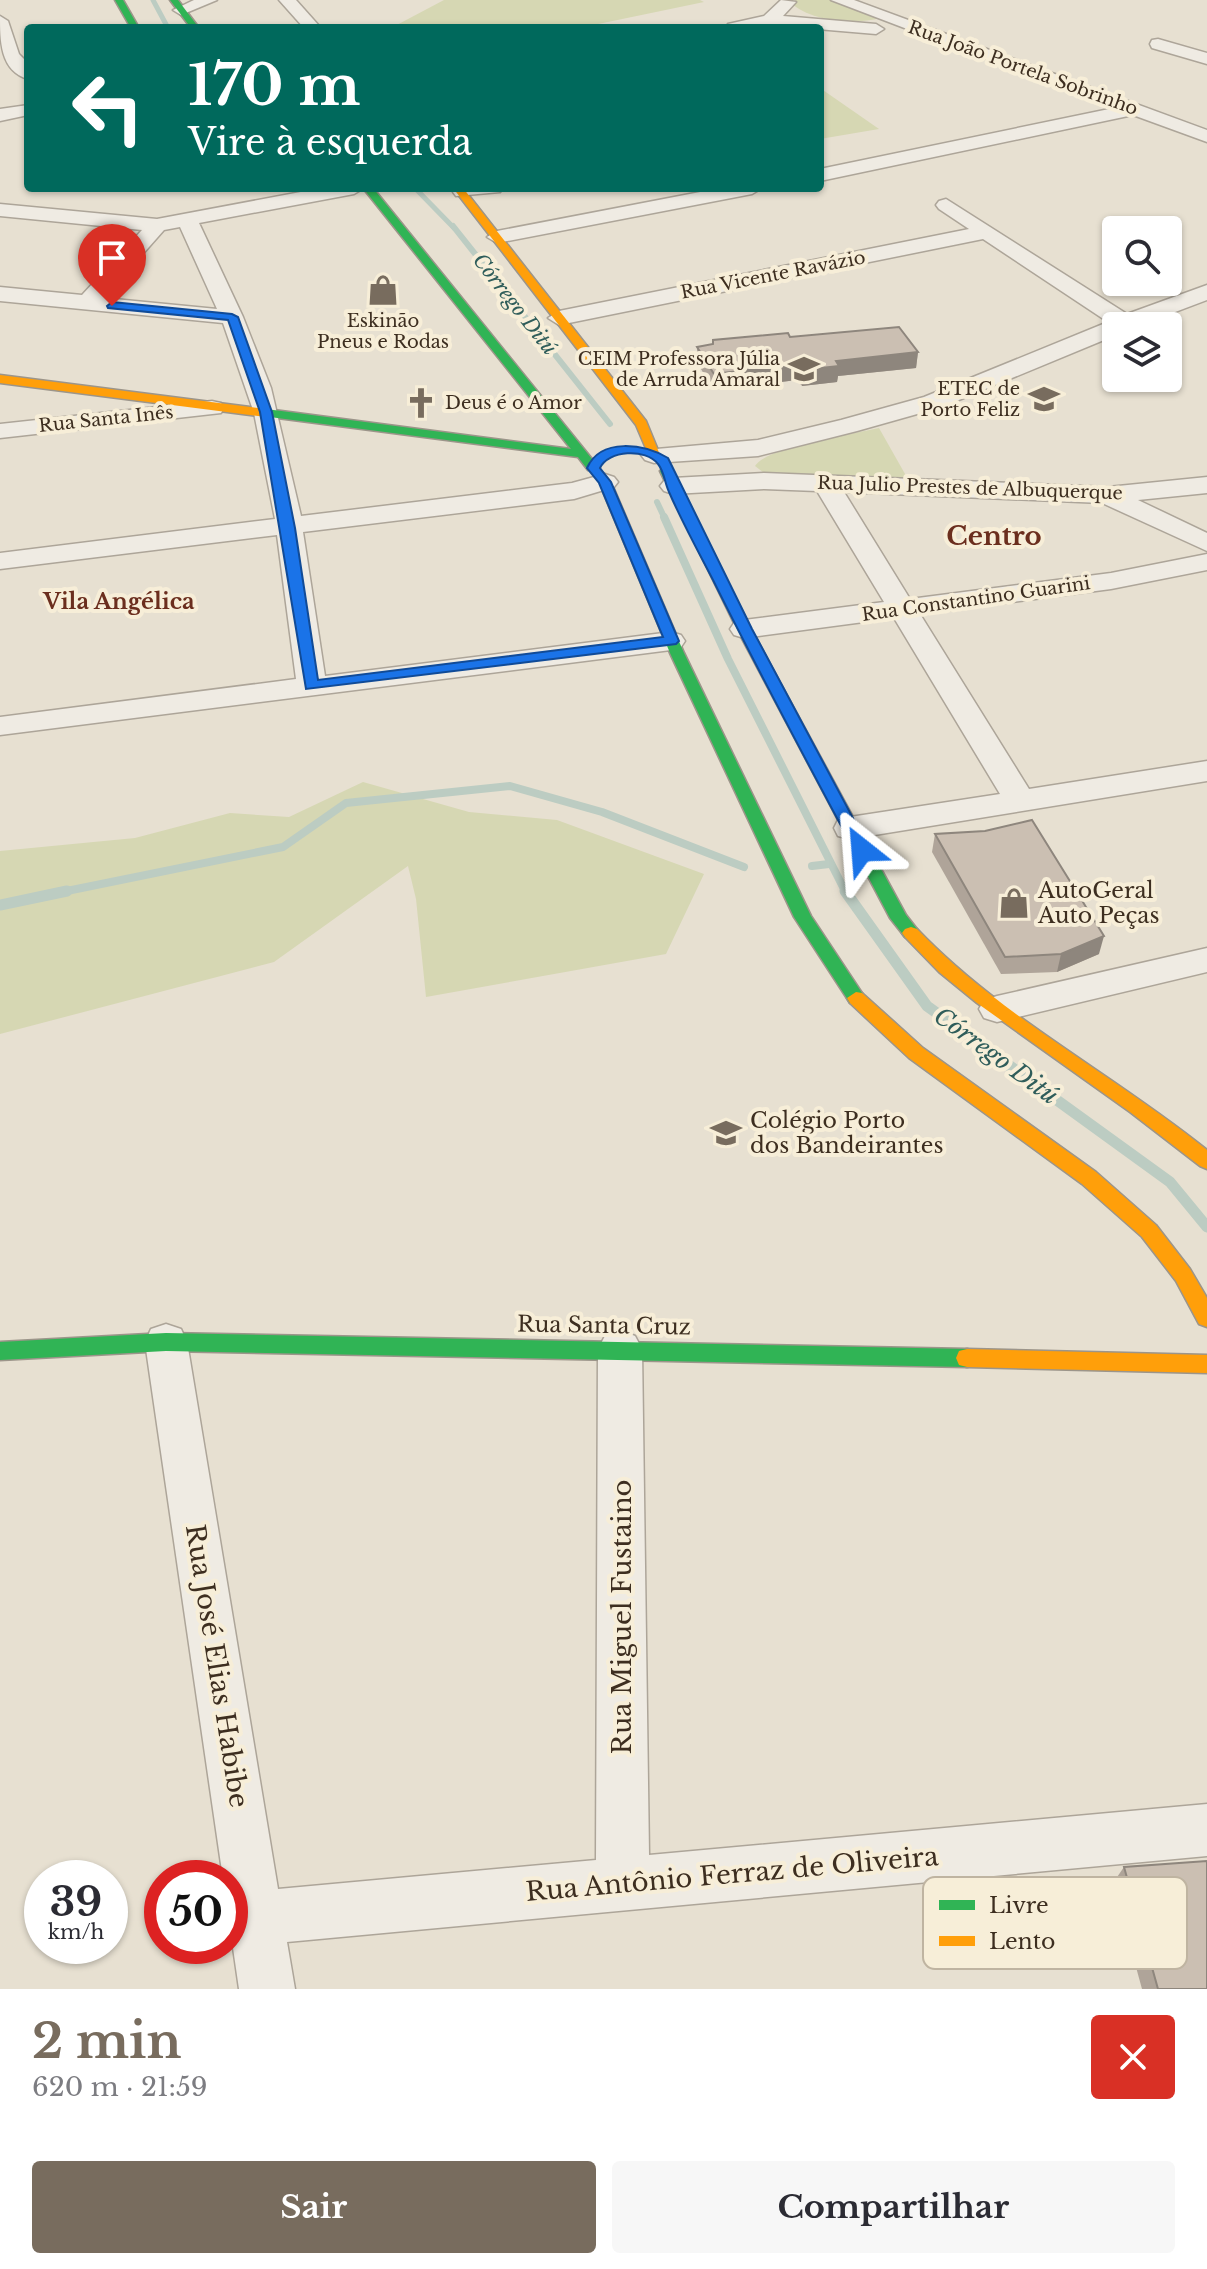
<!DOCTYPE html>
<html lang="pt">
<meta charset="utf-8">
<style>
body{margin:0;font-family:"Libre Baskerville",serif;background:#f7f7f7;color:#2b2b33;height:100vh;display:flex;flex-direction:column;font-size:30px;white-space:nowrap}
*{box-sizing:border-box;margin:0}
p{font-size:26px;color:#7c7c81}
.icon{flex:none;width:44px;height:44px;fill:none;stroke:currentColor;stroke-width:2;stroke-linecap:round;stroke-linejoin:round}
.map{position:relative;height:1989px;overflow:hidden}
.details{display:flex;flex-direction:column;background:#fff;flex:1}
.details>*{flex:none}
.banner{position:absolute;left:24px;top:24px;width:800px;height:168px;border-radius:8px;box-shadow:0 2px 6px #0004;background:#00695c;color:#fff;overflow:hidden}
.controls{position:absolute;left:1102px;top:216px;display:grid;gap:16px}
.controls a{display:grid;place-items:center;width:80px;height:80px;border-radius:8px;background:#fff;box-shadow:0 2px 6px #0004;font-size:40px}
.speed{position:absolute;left:24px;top:1860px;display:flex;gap:16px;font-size:40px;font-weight:700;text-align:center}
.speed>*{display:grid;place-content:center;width:104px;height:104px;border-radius:50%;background:#fff;box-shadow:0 2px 6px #0004;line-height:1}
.speed small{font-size:20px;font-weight:400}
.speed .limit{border:12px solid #d22;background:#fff;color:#111}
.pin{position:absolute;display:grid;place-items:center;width:68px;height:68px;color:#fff;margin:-82px -34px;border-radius:50% 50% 50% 0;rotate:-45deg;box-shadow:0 0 8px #0007}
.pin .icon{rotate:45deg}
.me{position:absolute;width:88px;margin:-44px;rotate:332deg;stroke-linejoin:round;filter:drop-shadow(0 0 6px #0008)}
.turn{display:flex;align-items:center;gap:28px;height:168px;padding:0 32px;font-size:36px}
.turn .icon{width:104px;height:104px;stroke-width:2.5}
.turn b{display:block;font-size:56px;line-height:68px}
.round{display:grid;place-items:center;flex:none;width:84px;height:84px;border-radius:8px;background:#f7f7f7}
.overview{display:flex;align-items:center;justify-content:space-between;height:136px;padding:0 32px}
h1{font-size:48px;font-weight:700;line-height:60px;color:#786c5e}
.action{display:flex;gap:16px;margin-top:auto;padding:16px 32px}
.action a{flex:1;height:92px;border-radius:8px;background:#786c5e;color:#fff;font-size:32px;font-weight:700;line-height:92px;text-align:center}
.action a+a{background:#f7f7f7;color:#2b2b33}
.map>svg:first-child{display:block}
</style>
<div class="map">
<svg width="1207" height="1989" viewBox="0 0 1207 1989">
<rect width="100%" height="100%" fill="#e7e0d1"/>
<g fill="#d6d7b3">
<polygon points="444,0 700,0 704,2 579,28 391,28"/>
<path d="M795 0H833L881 18C854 25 816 22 793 5Z"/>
<polygon points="820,88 879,129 820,139"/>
<path d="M879 428 909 481 764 473 755 466C768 446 853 434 879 428Z"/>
<polygon points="363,782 469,812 557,820 704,874 666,954 426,997 416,899 408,866 274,962 0,1034 0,851 135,838 230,813 289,817"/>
</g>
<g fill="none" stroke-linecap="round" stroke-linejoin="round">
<g stroke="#bcccc2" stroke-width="5">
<polyline points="153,0 168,28"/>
<polyline points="415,188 454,228"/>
</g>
<g stroke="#bcccc2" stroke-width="6">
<polyline points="453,226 610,424"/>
<polyline points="657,502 665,519"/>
</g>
<g stroke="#bcccc2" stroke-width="8">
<polyline points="664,517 728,659 846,893"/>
<polyline points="812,866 829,864"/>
<polyline points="57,893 283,847 346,803 510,786 602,812 744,867"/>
</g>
<g stroke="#bcccc2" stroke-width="11">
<polyline points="845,891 927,1006 1170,1182 1207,1227"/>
<polyline points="0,905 67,891"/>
</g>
<defs>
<g id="street">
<polygon points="194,0 217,0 181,15 173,10"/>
<polygon points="279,0 296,0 321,28 304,28"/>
<polygon points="781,0 796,2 783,16 876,24 884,29 876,34 770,25 726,28 728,24 764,16"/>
<polygon points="831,0 854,0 1207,130 1207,142 1133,115 820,181 820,169 1114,108"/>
<path d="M0 16 8 21 19 54 28 63V79C0 71 0 40 0 16Z"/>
<polygon points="1158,39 1207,53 1207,64 1152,48 1150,44 1152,40"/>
<polygon points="28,105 28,115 0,121 0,109"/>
<path d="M322 188H364L354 194 199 223 243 317 271 388 301 516 572 483 605 474 614 477 618 482 614 487 574 499 303 532 325 676 671 632 681 635 685 641 681 647 671 650 0 735V717L296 679 277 535 0 569V553L275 519 254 413 223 323 0 301V287L82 295 142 230 0 216V204L157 219ZM180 227 217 309 104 298 164 230Z"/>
<polygon points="456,188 503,188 500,192 456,196 453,192"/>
<polygon points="721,188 762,188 752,194 497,243 487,237 497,231"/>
<polygon points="946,199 1127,314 1207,285 1207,300 1138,326 1116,326 1116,335 942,407 857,431 758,456 654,463 645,460 641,455 645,450 758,440 841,420 924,397 1108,322 983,239 559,325 548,318 559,311 969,229 939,209 936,205 939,201"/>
<polygon points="212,401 221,403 224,408 221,413 0,438 0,424"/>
<polygon points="764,473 1108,487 1207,477 1207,493 1138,500 1207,533 1207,551 1102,503 844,492 910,599 1111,573 1207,554 1207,570 1111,589 920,614 1029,789 1207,761 1207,781 850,839 838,836 834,828 838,820 850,817 1000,794 894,618 744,638 734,635 730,629 734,623 744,620 884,602 817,491 764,489 673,494 664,491 660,486 664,481 673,478"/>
<polygon points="1207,948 1207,972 997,1022 984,1018 979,1009 984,1000 997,996"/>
<polygon points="166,1324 181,1329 187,1342 278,1889 596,1860 598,1349 605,1336 620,1330 635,1336 642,1349 649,1855 1207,1804 1207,1856 287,1942 295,1989 239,1989 230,1927 230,1878 223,1878 145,1342 151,1329"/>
</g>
<g id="fast">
<polygon points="115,0 123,0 139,28 131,28"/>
<polygon points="170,0 178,0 199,28 191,28"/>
<polygon points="363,188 373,188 596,464 596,470 588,470 578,457 262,416 262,410 266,409 571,449"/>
<polygon points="666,467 672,471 751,629 906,915 920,933 917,937 905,937 890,918 737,629 660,471"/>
<polygon points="605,478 611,482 684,653 811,916 862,993 865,998 862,1003 850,1003 794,917 670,653 599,482"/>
<polygon points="166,1333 967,1349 975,1351 978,1358 975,1365 967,1367 166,1351 0,1360 0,1342"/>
</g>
<g id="slow">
<polygon points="453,188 463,188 646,421 660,455 658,458 650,458 636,425"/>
<polygon points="0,375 266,409 272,413 266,417 0,383"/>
<path d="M911 927 917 929C1001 1017 1113 1074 1207 1150V1169L1200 1166 1130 1112 977 1003 939 972 905 937 902 933 905 929Z"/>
<polygon points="856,992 862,993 923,1048 1096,1172 1156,1225 1190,1269 1207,1298 1207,1327 1199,1324 1176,1281 1142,1237 1082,1184 909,1058 850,1003 847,998"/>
<polygon points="967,1349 1207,1355 1207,1373 967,1367 959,1365 956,1358 959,1351"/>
</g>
</defs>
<use href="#street" stroke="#ada599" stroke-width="3"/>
<use href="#fast" stroke="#9c958a" stroke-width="3"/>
<use href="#slow" stroke="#9c958a" stroke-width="3"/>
<use href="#street" fill="#efebe3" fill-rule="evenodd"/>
<use href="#fast" fill="#30b455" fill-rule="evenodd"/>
<use href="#slow" fill="#ff9f0a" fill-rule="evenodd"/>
</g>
<g fill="#afa499">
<polygon points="790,337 918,352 916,368 838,376 837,382 802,386 797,380 713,390 697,362 697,347"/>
<polygon points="935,834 1099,954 1057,972 1001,974 932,852"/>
<polygon points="1124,1867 1207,1989 1142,1989 1113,1883"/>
</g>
<g fill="#8e867d">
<polygon points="918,352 916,368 838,376 837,382 802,386 803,370 836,361"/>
<polygon points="798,364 797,380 713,390 714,374"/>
<polygon points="1104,936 1099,954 1057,972 1061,954"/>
</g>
<g fill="#cbbfb2" stroke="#8e867d" stroke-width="2">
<polygon points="899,327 918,352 836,361 839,366 803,370 798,364 714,374 697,347 713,344 713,340 788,333 790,337"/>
<polygon points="1032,820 1104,936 1061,954 1005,957 935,834 985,831"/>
<polygon points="1207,1861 1207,1989 1158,1989 1124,1867"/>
</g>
<path fill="#1a73e8" stroke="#114b97" stroke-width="2" d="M112 302 232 314 238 317 272 412 295 528 318 680 663 637 599 483 587 468C601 437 644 444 668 458L752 629 870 850 868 854H856L854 850C806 760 758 671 713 580 698 551 682 522 669 492 665 484 664 471 658 464 646 448 608 450 600 468L611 482 679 641 676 644 306 689 260 412 228 320 108 308 107 306Z"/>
<defs>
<symbol id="shop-bare" viewBox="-9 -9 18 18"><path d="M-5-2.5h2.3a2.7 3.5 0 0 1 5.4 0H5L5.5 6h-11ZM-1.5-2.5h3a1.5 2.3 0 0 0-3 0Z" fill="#786c5e" stroke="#f7eed8" stroke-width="2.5" paint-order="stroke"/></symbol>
<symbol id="school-bare" viewBox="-9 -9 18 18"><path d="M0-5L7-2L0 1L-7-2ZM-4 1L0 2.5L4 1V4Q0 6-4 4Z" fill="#786c5e" stroke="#f7eed8" stroke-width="2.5" paint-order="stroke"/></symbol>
<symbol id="university-bare" viewBox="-9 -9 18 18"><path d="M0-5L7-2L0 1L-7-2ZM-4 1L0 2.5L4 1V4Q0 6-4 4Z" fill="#786c5e" stroke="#f7eed8" stroke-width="2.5" paint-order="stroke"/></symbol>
<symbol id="church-bare" viewBox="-9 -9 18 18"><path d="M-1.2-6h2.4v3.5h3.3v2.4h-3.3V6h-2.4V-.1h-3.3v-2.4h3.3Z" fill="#786c5e" stroke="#f7eed8" stroke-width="2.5" paint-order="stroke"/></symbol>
</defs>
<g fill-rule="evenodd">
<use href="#shop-bare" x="361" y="268" width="44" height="44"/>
<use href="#school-bare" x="782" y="347" width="44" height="44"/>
<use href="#university-bare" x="1022" y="377" width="44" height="44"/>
<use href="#church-bare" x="399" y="381" width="44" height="44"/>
<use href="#shop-bare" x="992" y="881" width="44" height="44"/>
<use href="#school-bare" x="704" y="1111" width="44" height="44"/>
</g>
<g text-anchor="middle" stroke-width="8" stroke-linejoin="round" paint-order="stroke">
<g font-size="18" fill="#3d2e20" stroke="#f7eed8">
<text transform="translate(1023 68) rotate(20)" y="6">Rua João Portela Sobrinho</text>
<text transform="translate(773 275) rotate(-11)" y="6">Rua Vicente Ravázio</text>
<text transform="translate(106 419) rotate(-6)" y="6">Rua Santa Inês</text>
<text transform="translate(970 488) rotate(2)" y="6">Rua Julio Prestes de Albuquerque</text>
<text transform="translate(976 599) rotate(-8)" y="6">Rua Constantino Guarini</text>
</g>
<g font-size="18" fill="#3d2e20" stroke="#f7eed8" text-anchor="end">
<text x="383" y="327" text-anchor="middle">Eskinão<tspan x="383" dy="21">Pneus e Rodas</tspan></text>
<text x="780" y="365">CEIM Professora Júlia<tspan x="780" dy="21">de Arruda Amaral</tspan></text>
<text x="1020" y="395">ETEC de<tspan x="1020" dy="21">Porto Feliz</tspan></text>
<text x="445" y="409" text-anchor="start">Deus é o Amor</text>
</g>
<g font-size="20" font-style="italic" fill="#2f5d5a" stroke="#f7eed8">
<text transform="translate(515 304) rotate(52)" y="7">Córrego Ditú</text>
</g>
<g font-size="22" font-weight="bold" fill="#6b2e1e" stroke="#f7eed8">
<text x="119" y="609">Vila Angélica</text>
</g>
<g font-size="22" fill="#3d2e20" stroke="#f7eed8" text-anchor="start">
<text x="1038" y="898">AutoGeral<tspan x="1038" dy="25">Auto Peças</tspan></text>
<text x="750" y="1128">Colégio Porto<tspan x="750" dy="25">dos Bandeirantes</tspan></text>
</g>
<g font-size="22" fill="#3d2e20" stroke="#f7eed8">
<text transform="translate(604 1325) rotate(1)" y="8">Rua Santa Cruz</text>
</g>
<g font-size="24" font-style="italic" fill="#2f5d5a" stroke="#f7eed8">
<text transform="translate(996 1056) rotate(36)" y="8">Córrego Ditú</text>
</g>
<g font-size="26" font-weight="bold" fill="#6b2e1e" stroke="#f7eed8">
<text x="994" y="545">Centro</text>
</g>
<g font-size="26" fill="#3d2e20" stroke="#f7eed8">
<text transform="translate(622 1617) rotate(-90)" y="9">Rua Miguel Fustaino</text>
<text transform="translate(217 1666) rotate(81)" y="9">Rua José Elias Habibe</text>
<text transform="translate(732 1874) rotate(-5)" y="9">Rua Antônio Ferraz de Oliveira</text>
</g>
</g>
<rect x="923" y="1877" width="264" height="92" rx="12" fill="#f7eed8" stroke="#bfb4a1" stroke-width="2"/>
<rect x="939" y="1900" width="36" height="10" fill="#30b455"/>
<rect x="939" y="1936" width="36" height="10" fill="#ff9f0a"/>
<g font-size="22" fill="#3d2e20">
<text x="989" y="1913">Livre</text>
<text x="989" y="1949">Lento</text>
</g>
</svg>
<div class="controls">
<a><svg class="icon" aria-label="search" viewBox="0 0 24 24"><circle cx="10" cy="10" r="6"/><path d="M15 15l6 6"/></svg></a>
<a><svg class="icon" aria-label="layers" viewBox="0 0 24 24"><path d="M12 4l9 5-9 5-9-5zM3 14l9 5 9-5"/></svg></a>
</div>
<div class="speed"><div>39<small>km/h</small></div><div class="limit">50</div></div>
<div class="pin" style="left:112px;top:306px;background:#d93025"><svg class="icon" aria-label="arrive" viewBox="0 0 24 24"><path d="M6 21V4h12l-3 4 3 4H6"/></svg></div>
<svg class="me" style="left:862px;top:850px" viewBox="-20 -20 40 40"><path d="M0-17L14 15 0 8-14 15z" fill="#1a73e8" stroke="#fff" stroke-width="4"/></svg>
<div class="banner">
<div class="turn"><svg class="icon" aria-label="left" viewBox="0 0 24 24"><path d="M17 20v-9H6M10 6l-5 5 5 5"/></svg><div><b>170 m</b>Vire à esquerda</div></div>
</div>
</div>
<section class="details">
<div class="overview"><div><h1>2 min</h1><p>620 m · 21:59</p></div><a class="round" style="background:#d93025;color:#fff"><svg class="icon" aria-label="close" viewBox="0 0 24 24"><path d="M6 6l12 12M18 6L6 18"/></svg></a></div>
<div class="action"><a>Sair</a><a>Compartilhar</a></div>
</section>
